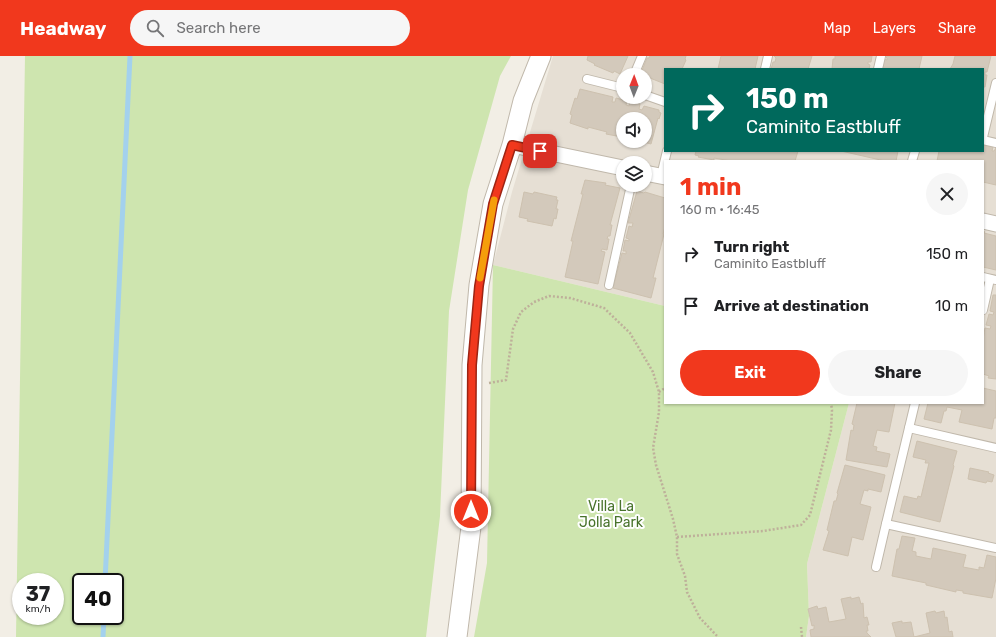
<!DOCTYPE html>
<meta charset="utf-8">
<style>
body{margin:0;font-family:Rubik,sans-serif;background:#f6f6f6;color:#202124;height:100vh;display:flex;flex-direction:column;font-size:15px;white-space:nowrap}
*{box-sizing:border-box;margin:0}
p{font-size:13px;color:#757577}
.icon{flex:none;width:22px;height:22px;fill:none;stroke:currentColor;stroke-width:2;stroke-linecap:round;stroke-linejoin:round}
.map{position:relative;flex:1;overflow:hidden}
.panel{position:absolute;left:664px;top:104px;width:320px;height:244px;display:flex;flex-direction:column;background:#fff;border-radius:0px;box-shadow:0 1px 3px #0004}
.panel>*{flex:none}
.top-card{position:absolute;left:664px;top:12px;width:320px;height:84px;border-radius:0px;box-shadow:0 1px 3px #0004;background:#00695c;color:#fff;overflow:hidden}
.needle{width:26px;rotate:1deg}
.buttons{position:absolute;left:616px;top:12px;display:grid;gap:8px}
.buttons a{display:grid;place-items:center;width:36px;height:36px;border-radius:50%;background:#fff;box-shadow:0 1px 3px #0004;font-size:20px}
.speed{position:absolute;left:12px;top:517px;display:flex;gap:8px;font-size:20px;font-weight:700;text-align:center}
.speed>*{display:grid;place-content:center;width:52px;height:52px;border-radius:50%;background:#fff;box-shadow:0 1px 3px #0004;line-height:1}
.speed small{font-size:10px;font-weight:400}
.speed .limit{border:2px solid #111;border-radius:6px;background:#fff;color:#111}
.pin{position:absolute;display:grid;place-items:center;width:34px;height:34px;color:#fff;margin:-17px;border-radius:8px;box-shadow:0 2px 6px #0006}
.me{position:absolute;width:44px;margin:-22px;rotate:0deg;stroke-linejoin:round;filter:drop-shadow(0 0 3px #0008)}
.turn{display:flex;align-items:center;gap:14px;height:84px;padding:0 16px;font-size:18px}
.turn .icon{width:52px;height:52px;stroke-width:2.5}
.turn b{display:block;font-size:28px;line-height:34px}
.round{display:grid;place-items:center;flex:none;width:42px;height:42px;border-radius:21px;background:#f6f6f6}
.headline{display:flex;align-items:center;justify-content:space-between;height:68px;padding:0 16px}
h1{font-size:24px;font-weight:700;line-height:30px;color:#f1381d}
.primary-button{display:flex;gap:8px;margin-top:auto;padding:8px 16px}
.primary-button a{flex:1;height:46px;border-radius:24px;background:#f1381d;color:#fff;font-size:16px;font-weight:700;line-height:46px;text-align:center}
.primary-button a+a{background:#f6f6f6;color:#202124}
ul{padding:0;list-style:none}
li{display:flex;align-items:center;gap:12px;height:52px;padding:0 16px}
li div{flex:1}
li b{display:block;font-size:15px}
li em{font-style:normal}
header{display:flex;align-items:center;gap:24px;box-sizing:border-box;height:56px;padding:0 20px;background:#f1381d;color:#fff}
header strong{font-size:19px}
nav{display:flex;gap:22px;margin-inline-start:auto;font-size:14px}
.search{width:280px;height:36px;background:#f6f6f6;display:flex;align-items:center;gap:10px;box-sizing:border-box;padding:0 14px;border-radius:22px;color:#757577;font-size:15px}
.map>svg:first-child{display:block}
</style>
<header>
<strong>Headway</strong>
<div class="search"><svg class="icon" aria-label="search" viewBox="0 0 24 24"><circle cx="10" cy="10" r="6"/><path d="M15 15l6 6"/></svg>Search here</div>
<nav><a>Map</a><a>Layers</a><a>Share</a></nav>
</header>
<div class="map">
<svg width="996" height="581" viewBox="0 0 996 581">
<rect width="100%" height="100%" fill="#f2eee5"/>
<path fill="#e6dfd4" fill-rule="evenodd" d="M553 0H996V581H806L809 560 807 508 849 347H983V105H665V250L493 209 512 136ZM665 13H983V95H665ZM623 19H645V41H623ZM623 63H645V85H623ZM623 107H645V129H623Z"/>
<g fill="#cee5af" fill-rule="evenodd">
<path d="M25 0H511L500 20 468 134 449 255 440 460 426 581H16ZM21 526H55V560H21ZM81 526H115V560H81Z"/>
<polygon points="493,209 665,250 665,347 849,347 807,508 809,560 806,581 474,581 487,507"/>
</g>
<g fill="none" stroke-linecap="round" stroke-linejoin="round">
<g stroke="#a3d1ed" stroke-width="5">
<polyline points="105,526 130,0"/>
<polyline points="103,581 104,560"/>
</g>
</g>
<g fill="#d3c9bb" stroke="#cdc1af">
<polygon points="588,0 628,0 620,18 614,15 613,17 594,9 595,8 587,4"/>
<polygon points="650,0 686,0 685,3 686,4 682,13 665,13 665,28 645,20 645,19 642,19 642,18 641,17 647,2 649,2"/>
<polygon points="721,0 758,0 755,13 718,13"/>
<polygon points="774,0 812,0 808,13 771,13 773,6 775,6 776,2"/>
<polygon points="835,0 872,0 871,6 868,6 868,8 870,9 869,13 832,13 833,3 835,3"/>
<polygon points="885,0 922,0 919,13 881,13 883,3 887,4 887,2"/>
<polygon points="955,0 991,0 987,16 985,16 985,19 987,19 985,31 983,31 983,13 950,13 953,8"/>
<polygon points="580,33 613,41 612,46 615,46 616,42 627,45 626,49 629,50 630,45 640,48 639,53 642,54 644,50 659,54 659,56 661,57 659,63 658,62 651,88 640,85 645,85 645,63 623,63 623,82 622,82 622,81 606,78 607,76 588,71 588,73 570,67 572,59 570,58 575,42 577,43"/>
<polygon points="983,89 993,91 992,95 994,95 996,92 996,129 983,126 983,105 937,105 939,95 983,95"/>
<polygon points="696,95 798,95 795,105 731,105 714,102 714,104 698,101 699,100 695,99"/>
<polygon points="841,95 898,95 896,105 885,105"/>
<polygon points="585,124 606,127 605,129 620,132 610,169 612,169 610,180 608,180 607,183 609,183 607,194 602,193 601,195 605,196 598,228 565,221 573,185 571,185 583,138 581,138"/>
<polygon points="637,135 644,137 645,136 665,142 665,171 663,178 664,178 653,222 656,222 651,242 613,232 622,197 626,198 626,195 623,195 625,184 629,185 629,183 626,182 629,170 632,171 633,167 628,167"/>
<polygon points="524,136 533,138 534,136 557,141 556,144 558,144 556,153 558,153 556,163 554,162 552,170 527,165 528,163 519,161"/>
<polygon points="983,175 985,176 984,177 996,180 996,214 983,211"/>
<polygon points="993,239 996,239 996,323 988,322 989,320 983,318 983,283 985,272 990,273 991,270 986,269 989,258 993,259 994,256 990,255"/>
<polygon points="983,332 996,335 996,362 994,362 992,373 959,366 962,354 947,351 946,355 944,355 941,367 924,363 928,347 983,347"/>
<polygon points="857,347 895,347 889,376 877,374 873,390 877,391 876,395 890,398 887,411 846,404 851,374 853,375 854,369 852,368"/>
<polygon points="917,385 957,395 953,409 954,410 940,466 900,456 904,440 917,443 918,440 921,441 929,407 925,407 926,404 913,401"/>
<polygon points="845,409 885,419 881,436 868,433 868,435 864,434 860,448 871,451 863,484 852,481 848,500 823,494 829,475 827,474 834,445 836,445 838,438 837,437"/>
<polygon points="970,412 989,416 988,417 994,419 992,426 987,425 986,427 968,423"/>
<polygon points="902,480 915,482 912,495 916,496 916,500 931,503 933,492 966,499 963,511 979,514 979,511 984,512 987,499 996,501 996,522 992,542 963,537 963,535 956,534 956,536 926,529 926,527 892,520 897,493 899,493"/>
<polygon points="851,541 851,543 859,541 861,548 863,547 864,562 867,561 869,569 867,569 868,575 866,575 867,577 871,581 811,581 810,574 814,573 814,569 812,570 808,553 817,550 818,553 826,551 829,566 846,563 841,543"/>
<polygon points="935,555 936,557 944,555 945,562 947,561 949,576 952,575 953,581 896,581 892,567 902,565 902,567 911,566 914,581 930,577 926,557"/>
</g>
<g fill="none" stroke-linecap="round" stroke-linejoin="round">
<defs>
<g id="service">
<polyline points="765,13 768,0"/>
<polyline points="878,13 881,0"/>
<polyline points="634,19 642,0"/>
<polyline points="587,23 623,32"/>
<polyline points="645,39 665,46"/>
<polyline points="983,81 996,27"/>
<polyline points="983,84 996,87"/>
<polyline points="912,105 915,95"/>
<polyline points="661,120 667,95"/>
<polyline points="983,221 996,224"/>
<polyline points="609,229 631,129"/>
<polyline points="983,254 990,223"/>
<polyline points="909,372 915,347"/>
<polyline points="996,392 909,372 886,468 996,492"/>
<polyline points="876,511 886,468"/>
</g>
<g id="minor">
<polyline points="512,89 623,112"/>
<polyline points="645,117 665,121"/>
<polyline points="983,165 996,168"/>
</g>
<polyline id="tertiary" points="457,581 471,471 472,309 479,229 493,148 512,89 523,45 541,0"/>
</defs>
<use href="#service" stroke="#c0b8ab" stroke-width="10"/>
<use href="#minor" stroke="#c0b8ab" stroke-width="17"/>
<use href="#tertiary" stroke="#c0b8ab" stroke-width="21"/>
<g stroke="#beb09a" stroke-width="2.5" stroke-dasharray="2 2" stroke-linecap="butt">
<polyline points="489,327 506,324 513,273 521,256 534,246 549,240 570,242 604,252 630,277 653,316 659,336 659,356 653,392 656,409 673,463 677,481 677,498 685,520 687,536 700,562 718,581"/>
<polyline points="659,336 665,332"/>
<polyline points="677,481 763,475 801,469 810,459 831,374 832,354 831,347"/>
<polyline points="801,571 802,581"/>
</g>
<use href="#service" stroke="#fff" stroke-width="8"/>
<use href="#minor" stroke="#fff" stroke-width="15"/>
<use href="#tertiary" stroke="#fff" stroke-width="19"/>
</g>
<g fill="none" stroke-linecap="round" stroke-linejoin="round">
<defs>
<polyline id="route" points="471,455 472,309 479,230 493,148 512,89 540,95"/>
</defs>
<use href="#route" stroke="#9d2413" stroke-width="10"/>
<use href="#route" stroke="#f1381d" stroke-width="7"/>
<polyline stroke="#f59e0b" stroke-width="7" points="480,222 494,144"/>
</g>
<g text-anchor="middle" stroke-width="4" stroke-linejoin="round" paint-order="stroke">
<g font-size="14" fill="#48732b" stroke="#fff">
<text x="611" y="455">Villa La<tspan x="611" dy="16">Jolla Park</tspan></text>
</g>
</g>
</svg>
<div class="buttons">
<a><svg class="needle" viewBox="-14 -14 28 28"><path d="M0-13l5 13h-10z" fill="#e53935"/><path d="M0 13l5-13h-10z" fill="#757577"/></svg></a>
<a><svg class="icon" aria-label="sound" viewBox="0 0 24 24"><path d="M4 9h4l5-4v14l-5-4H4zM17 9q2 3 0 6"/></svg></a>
<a><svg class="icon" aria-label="layers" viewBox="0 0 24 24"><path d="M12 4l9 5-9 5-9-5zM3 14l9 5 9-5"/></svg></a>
</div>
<div class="speed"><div>37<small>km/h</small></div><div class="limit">40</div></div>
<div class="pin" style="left:540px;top:95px;background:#d93025"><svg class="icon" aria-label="arrive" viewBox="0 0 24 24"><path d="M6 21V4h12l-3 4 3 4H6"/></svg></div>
<svg class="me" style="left:471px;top:455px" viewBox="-20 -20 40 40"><circle r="17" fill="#f1381d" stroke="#fff" stroke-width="3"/><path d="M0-11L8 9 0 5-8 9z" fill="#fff"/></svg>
<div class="top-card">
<div class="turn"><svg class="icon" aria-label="right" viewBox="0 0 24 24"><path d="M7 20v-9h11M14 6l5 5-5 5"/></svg><div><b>150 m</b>Caminito Eastbluff</div></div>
</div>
<section class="panel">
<div class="headline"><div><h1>1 min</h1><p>160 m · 16:45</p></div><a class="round"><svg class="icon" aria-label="close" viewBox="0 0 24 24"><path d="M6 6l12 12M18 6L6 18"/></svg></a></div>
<ul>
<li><svg class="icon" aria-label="right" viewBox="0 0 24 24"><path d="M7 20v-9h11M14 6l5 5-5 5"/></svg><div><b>Turn right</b><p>Caminito Eastbluff</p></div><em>150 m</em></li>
<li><svg class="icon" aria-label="arrive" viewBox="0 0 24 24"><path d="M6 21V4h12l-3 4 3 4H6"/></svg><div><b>Arrive at destination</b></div><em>10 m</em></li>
</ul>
<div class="primary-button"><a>Exit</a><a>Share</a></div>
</section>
</div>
